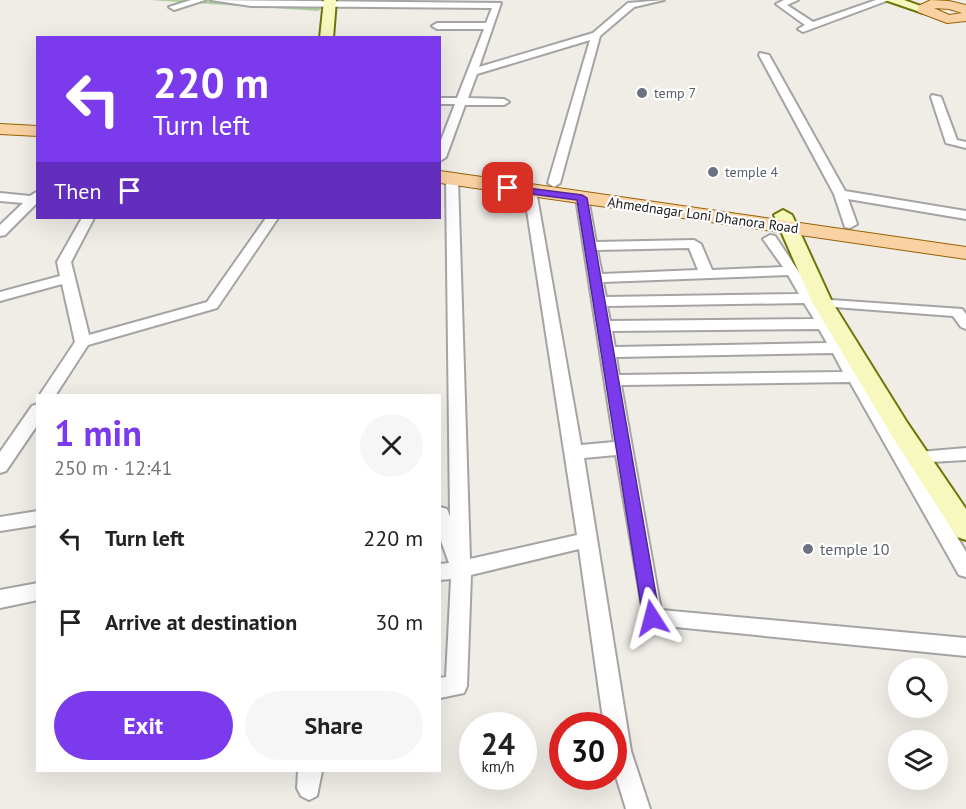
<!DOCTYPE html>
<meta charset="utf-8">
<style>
body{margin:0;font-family:"PT Sans",sans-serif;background:#f6f6f6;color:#222;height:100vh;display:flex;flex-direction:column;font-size:22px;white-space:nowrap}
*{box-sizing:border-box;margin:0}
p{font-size:20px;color:#767676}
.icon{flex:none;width:33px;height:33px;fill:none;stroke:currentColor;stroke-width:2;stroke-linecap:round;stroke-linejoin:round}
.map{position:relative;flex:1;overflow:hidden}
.sheet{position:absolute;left:36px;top:394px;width:405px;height:378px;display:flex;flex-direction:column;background:#fff;border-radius:0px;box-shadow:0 6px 24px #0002}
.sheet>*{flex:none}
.banner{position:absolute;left:36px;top:36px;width:405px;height:183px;border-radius:0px;box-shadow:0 6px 24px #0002;background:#7c3aed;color:#fff;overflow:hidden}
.fabs{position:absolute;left:888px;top:658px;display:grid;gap:12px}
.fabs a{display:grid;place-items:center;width:60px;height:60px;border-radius:50%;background:#fff;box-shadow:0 6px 24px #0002;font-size:30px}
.speed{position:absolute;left:459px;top:712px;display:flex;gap:12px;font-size:30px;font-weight:700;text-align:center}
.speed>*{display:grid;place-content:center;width:78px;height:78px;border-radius:50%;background:#fff;box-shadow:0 6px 24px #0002;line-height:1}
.speed small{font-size:15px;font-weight:400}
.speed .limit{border:9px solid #d22;background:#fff;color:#111}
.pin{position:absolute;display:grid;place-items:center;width:51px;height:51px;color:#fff;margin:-26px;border-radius:12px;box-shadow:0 3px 9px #0006}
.me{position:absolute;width:66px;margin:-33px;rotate:351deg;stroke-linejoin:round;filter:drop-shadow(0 0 4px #0008)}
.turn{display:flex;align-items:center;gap:21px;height:126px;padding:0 18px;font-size:27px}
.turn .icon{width:78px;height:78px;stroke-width:2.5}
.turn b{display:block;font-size:42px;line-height:51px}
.then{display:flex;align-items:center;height:57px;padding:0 18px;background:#0003;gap:12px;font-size:22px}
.round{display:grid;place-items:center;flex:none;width:63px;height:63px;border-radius:32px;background:#f6f6f6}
.head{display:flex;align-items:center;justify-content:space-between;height:102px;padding:0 18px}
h1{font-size:36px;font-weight:700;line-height:45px;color:#7c3aed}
.action{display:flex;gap:12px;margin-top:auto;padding:12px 18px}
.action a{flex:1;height:69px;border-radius:36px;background:#7c3aed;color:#fff;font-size:24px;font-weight:700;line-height:69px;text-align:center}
.action a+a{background:#f6f6f6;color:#222}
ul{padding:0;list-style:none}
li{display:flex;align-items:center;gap:18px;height:84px;padding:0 18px}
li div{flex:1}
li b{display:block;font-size:22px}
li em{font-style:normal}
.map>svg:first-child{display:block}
</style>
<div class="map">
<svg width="966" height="809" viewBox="0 0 966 809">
<rect width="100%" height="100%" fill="#f0ede7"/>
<polygon fill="#adce9d" points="149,0 330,0 329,3 318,11"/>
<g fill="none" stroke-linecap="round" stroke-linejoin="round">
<defs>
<g id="street">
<polygon points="191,0 205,0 174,10 169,7"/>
<polygon points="211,0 501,3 479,67 593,33 628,3 664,0 634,7 600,36 560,183 554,187 548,183 590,40 477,74 468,98 504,99 509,102 504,105 465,105 446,157 440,161 440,143 455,104 440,104 440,98 457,98 484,29 437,29 432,26 437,23 486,23 492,8 251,6"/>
<polygon points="784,0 798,0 787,5 813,22 876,0 889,0 803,32 798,29 805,25 776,4"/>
<polygon points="760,53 769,55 845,191 966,211 966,219 848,199 857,224 850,228 845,227 834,194 759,55"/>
<polygon points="932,95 941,97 957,140 966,142 966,148 946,143 931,97"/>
<path d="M452 175 458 179 470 559 577 535 524 191 526 188H534L536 191 581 445 614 442 576 198 582 194 588 198 596 242 694 240 701 244 712 270 783 267 763 239 770 235 775 236 817 299 962 309 966 314V329L961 327 953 316 821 306 910 458 919 452 966 448V460L913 463 966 552V577L959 575 850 382 621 385 661 610 966 638V656L645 624 616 455 584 458 631 751 650 809H626L614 770V726H604L579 549 471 575 467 686 464 693 440 698V678L446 677 451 579 440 580V564L449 563 440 538V507L447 509 450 517 446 179ZM689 248 698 270 602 274 597 250ZM788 275 799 294 606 297 603 282ZM804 303 814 319 610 321 607 306ZM819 329 827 343 615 347 612 331ZM833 353 843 372 619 375 616 357Z"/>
<polygon points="38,191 37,203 5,235 0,236 0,225 23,203 0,201 0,193 30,196"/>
<polygon points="82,218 94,218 71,262 89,335 207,302 266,218 278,218 217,308 88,345 55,396 39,396 75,342 62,284 0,301 0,292 60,276 57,262"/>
<polygon points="38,404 38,424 6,471 0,473 0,452 32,406"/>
<polygon points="38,511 38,525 0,531 0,517"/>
<polygon points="38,583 38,600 0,608 0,590"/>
<polygon points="298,771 322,771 317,796 309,800 301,796 297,788"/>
</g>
<g id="secondary">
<polygon points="324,0 336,0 333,38 320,38"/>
<polygon points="885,0 904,0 929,9 923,13"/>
<polygon points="783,210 792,215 832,302 908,424 966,509 966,540 957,537 892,436 812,302 774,215"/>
</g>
<g id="primary">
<path d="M931 0 949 1 966 5V21L947 23 918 12V6ZM934 8 949 9 962 13 949 15Z"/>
<polygon points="0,124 38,126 38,136 0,134"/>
<polygon points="440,171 966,247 966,259 440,183"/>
</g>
</defs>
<use href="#street" stroke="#a4a4a4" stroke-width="4"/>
<use href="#secondary" stroke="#6d7609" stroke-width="4"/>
<use href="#primary" stroke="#976205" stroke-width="2"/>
<use href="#street" fill="#fff" fill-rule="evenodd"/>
<use href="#secondary" fill="#f7f8be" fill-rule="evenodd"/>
<use href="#primary" fill="#f9d1a3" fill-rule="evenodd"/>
</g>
<polygon fill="#7c3aed" stroke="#51269a" stroke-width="1.5" points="504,185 582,195 587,198 660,618 658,623 652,625 646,623 643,618 577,200 508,191 504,190"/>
<g fill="#6b7280" stroke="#fff" stroke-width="2">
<circle cx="642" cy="93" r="6"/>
<circle cx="713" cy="172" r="6"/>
<circle cx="808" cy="549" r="6"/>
</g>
<g text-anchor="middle" stroke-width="4.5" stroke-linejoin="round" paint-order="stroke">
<g font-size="14" fill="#5b616d" stroke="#fff" text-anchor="start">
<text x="654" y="98">temp 7</text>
<text x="725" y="177">temple 4</text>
</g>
<g font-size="14" fill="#202020" stroke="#fff">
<text transform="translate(703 215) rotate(8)" y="5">Ahmednagar Loni Dhanora Road</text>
</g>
<g font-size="16" fill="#5b616d" stroke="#fff" text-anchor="start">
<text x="820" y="555">temple 10</text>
</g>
</g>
</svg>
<div class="fabs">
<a><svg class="icon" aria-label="search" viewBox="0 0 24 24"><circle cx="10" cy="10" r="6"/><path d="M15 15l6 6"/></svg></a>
<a><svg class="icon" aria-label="layers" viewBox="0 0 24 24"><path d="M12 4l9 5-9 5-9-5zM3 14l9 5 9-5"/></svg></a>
</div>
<div class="speed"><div>24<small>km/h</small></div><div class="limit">30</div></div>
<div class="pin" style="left:508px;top:188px;background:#d93025"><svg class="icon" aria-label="arrive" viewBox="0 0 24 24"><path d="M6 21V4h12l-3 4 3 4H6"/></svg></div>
<svg class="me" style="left:652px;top:618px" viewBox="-20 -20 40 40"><path d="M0-17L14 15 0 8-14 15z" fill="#7c3aed" stroke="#fff" stroke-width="4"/></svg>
<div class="banner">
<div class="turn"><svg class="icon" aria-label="left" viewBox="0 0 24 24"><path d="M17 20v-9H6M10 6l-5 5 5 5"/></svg><div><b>220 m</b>Turn left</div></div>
<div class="then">Then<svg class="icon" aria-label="arrive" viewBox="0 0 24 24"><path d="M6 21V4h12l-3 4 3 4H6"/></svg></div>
</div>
<section class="sheet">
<div class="head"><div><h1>1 min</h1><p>250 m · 12:41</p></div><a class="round"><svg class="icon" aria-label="close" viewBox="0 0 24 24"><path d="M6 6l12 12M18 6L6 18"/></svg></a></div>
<ul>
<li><svg class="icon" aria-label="left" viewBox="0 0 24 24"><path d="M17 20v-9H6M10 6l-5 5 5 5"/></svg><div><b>Turn left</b></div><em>220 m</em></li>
<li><svg class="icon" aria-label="arrive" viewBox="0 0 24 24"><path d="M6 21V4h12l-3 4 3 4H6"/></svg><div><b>Arrive at destination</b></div><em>30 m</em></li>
</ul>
<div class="action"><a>Exit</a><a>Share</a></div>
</section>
</div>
